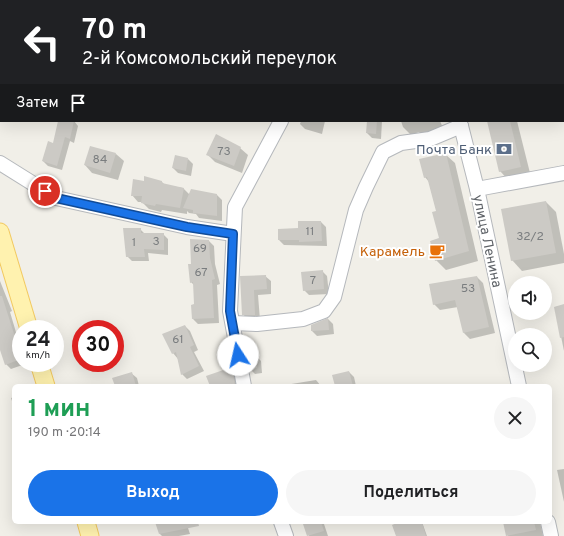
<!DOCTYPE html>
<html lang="ru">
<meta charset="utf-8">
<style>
body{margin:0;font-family:Overpass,sans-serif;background:#f6f6f6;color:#202124;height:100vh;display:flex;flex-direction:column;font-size:15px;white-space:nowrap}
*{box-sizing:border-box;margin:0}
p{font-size:13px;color:#757577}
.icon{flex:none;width:22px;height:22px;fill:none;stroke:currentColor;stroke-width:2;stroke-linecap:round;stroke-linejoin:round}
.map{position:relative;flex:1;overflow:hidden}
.side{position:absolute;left:12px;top:384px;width:540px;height:140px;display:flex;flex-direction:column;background:#fff;border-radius:6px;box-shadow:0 4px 16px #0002}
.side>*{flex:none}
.top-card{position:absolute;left:0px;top:0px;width:564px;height:122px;box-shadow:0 4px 16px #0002;background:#202124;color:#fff;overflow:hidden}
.tools{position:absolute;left:508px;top:276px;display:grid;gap:8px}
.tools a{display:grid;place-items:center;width:44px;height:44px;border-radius:50%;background:#fff;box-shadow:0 4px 16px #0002;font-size:20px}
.speed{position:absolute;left:12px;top:320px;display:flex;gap:8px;font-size:20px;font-weight:700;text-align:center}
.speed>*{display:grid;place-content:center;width:52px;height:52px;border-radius:50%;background:#fff;box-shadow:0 4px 16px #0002;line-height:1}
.speed small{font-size:10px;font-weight:400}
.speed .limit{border:6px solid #d22;background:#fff;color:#111}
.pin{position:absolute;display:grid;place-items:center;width:34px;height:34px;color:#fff;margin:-17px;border:2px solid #fff;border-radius:50%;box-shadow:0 1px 4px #0007}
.me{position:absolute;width:44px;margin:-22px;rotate:350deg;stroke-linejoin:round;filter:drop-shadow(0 0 3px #0008)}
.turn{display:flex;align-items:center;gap:14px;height:84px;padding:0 16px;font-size:18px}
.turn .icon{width:52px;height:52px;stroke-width:2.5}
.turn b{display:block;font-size:28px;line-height:34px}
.then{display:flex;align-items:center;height:38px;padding:0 16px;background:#0003;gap:8px;font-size:15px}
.round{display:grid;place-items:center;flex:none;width:42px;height:42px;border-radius:21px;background:#f6f6f6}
.headline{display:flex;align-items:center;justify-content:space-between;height:68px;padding:0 16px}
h1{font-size:24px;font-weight:700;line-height:30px;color:#1e9e55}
.button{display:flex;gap:8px;margin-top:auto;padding:8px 16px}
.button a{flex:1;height:46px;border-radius:24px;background:#1a73e8;color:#fff;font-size:16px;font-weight:700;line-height:46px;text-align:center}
.button a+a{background:#f6f6f6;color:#202124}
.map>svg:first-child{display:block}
</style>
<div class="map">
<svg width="564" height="536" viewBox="0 0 564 536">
<rect width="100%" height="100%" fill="#f1efe8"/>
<polygon fill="#c5e8c5" points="334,0 419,0 419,1 335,1"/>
<g fill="#0003">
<polygon points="192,0 239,0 238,1"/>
<polygon points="512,0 563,0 564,26 563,26 563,1"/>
<polygon points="59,121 74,121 78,126 74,143 70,141 62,170 48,166 43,161 54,144"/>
<polygon points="301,121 325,121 322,134 305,129 300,124"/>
<polygon points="368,121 382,121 381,139 372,138 367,133"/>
<polygon points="401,121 440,121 444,130 425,138 419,132 411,135 403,127"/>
<polygon points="488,121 517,121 531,177 510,182 500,171"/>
<polygon points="240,148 248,155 242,173 215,162 208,155"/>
<polygon points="116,154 124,161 118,180 92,173 85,165"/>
<polygon points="445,154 455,163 478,261 446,270 436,260 440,239 437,212 429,182 425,177"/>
<polygon points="188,159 193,164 191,176 178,173 173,168"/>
<polygon points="162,182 165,185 183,188 190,195 217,195 222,200 222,221 199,218 196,214 189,213 187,211 187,214 162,210 161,212 149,209 142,202 138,202 132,195"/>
<polygon points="546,202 556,212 564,254 564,263 522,271 512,260"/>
<polygon points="299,222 321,222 326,227 327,246 284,245 279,240 299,229"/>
<polygon points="140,229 145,234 163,234 168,239 168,255 148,253 149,261 132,261 127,256"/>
<polygon points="209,241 214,246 215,264 220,284 217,285 219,323 198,324 193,319 195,305 194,285 191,282 192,265"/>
<polygon points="322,271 327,276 329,294 309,295 304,290"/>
<polygon points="265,276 271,281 271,294 258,295 260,320 248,320 243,314 241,277"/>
<polygon points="477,277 483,283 495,333 470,339 464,333 458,307 440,310 434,304"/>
<polygon points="0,281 12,311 10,312 18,339 21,341 21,363 28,363 11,369 6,364 0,347"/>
<polygon points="564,306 564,351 555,307"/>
<polygon points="328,319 333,324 334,334 317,336 312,331 312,326"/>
<polygon points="185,326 190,331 198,350 194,352 204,371 187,379 182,374 178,359 173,353"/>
<polygon points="256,356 261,361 262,373 255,374 250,369"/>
<polygon points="232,368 237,374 239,386 211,386"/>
<polygon points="349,372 354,377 356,386 336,386"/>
<polygon points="131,373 137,378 139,386 116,386"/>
<polygon points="316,380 321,386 279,386"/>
<polygon points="269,384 270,386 259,386"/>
<polygon points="14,397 14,407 11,398"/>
<polygon points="564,469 564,502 557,470"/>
<polygon points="156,522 186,522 190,534 179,536 162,536 160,534"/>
<polygon points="253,522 262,522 255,524"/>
<polygon points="304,522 322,522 324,524 328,536 309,536"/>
<polygon points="402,522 422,522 427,536 397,536"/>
<polygon points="504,522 540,522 543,536 508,536"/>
</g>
<g fill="#cccac5">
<polygon points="58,121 74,121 70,139 65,137 57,166 42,161 48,141 53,143"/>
<polygon points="367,121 377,121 376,134 366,133"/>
<polygon points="487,121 510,121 521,167 499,172"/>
<polygon points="216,134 241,147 234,166 206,155"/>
<polygon points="90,146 116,153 110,173 84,165"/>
<polygon points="446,153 469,251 435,261 430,241 439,238 432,212 436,211 427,177 424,178 419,159"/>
<polygon points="175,155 188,158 186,171 172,168"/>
<polygon points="144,176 162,181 162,183 184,188 180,208 156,204 155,206 141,203 142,196 131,196 133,179 144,181"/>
<polygon points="191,189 217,194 217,216 193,213 193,210 183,208"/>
<polygon points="546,201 556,253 511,261 501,209"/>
<polygon points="298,221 321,221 322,241 299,242 299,240 278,240 278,229 298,228"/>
<polygon points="123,228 141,228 141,233 164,233 164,250 144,249 145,257 126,257"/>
<polygon points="190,239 209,240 210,258 215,279 212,280 214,318 192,319 191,305 194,304 193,282 190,283 188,264 191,264"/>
<polygon points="323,270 324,289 303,291 301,272"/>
<polygon points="266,275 267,289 254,290 255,315 242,315 240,276"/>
<polygon points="477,276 489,327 463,333 455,300 433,305 429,284"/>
<polygon points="0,296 2,296 15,337 18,336 21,348 21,359 5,365 0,350"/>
<polygon points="564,304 564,337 560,338 554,307"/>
<polygon points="328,318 329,330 311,331 311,325"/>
<polygon points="185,325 194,345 190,347 199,366 181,375 176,352 172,354 162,334"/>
<polygon points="247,355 257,355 257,368 249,369"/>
<polygon points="232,367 235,386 210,386 206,376"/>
<polygon points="349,371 353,386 335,386 332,375"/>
<polygon points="132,372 136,386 115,386 112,378"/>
<polygon points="155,522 198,522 199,526 159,534"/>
<polygon points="308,522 321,522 324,531 307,536 303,524"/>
<polygon points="399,522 422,522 426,536 396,536 392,525"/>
<polygon points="503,522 534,522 536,530 506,536"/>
</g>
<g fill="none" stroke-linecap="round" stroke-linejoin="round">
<defs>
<g id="minor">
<polyline points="308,0 309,1"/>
<polyline points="424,0 424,1"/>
<polyline points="459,121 461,126 477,189 519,386"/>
<polyline points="0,163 56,198 187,227 233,234"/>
<polyline points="477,189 564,173"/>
<polyline points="233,323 257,324 303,319 324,311 334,297 356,210 366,187 383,152 401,143 430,139 461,126"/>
<polyline points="244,386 230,311 235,207 281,121"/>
<polyline points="281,522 286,536"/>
<polyline points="548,522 551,536"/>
</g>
<g id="major">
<polyline points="0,232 29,329"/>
<polyline points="39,363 46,386"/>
<polyline points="86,522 90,536"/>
</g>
</defs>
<use href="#minor" stroke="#b5b8bc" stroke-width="16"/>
<use href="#major" stroke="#f2c960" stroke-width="19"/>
<use href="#minor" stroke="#fff" stroke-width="14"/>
<use href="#major" stroke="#fff2af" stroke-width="17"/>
</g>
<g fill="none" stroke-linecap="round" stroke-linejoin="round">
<defs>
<polyline id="route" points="45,191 56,198 187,227 233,234 230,311 238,355"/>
</defs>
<use href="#route" stroke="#114b97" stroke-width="10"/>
<use href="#route" stroke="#1a73e8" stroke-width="7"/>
</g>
<defs>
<symbol id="bank-bare" viewBox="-9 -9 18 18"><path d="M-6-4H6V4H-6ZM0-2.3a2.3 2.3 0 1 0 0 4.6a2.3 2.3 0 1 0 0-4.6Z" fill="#5c6f8a" stroke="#fff" stroke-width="2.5" paint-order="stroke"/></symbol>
<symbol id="cafe-bare" viewBox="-9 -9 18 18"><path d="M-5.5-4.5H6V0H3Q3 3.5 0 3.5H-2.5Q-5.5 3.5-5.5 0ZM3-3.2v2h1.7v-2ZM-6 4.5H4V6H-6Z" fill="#e8710a" stroke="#fff" stroke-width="2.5" paint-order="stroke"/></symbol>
</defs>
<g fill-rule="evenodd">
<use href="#bank-bare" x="493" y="138" width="22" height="22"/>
<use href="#cafe-bare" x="426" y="240" width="22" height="22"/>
</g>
<g text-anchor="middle" stroke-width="4" stroke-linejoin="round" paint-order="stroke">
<g font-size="12" fill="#7a7d7f">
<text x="224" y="155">73</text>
<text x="100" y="163">84</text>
<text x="310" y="235">11</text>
<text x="530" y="240">32/2</text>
<text x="156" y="245">3</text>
<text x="134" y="246">1</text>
<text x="200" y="252">69</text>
<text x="201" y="276">67</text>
<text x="313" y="284">7</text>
<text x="468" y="292">53</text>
<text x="178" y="343">61</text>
</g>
<g font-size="14" fill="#4e5e75" stroke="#fff" text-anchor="end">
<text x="492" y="154">Почта Банк</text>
</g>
<g font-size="14" fill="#5f6368" stroke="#fff">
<text transform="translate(488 241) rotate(78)" y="5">улица Ленина</text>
</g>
<g font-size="14" fill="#c56008" stroke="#fff" text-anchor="end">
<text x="425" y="256">Карамель</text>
</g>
</g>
</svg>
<div class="tools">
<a><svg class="icon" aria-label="sound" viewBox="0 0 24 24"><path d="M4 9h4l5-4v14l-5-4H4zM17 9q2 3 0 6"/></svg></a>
<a><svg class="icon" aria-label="search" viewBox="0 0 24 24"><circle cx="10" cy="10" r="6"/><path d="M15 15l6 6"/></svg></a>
</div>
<div class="speed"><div>24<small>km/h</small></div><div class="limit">30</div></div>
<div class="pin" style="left:45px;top:191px;background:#d93025"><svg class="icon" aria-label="arrive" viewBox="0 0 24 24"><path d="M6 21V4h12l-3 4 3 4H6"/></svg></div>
<svg class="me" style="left:238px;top:355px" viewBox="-20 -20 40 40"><circle r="19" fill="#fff"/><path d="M0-13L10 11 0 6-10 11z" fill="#1a73e8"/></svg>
<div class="top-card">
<div class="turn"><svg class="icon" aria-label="left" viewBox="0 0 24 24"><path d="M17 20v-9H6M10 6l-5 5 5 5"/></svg><div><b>70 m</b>2-й Комсомольский переулок</div></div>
<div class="then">Затем<svg class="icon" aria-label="arrive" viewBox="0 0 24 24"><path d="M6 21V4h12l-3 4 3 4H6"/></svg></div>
</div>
<section class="side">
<div class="headline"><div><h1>1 мин</h1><p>190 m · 20:14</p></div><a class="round"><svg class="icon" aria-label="close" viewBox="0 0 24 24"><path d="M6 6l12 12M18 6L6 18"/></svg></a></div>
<div class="button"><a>Выход</a><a>Поделиться</a></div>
</section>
</div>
